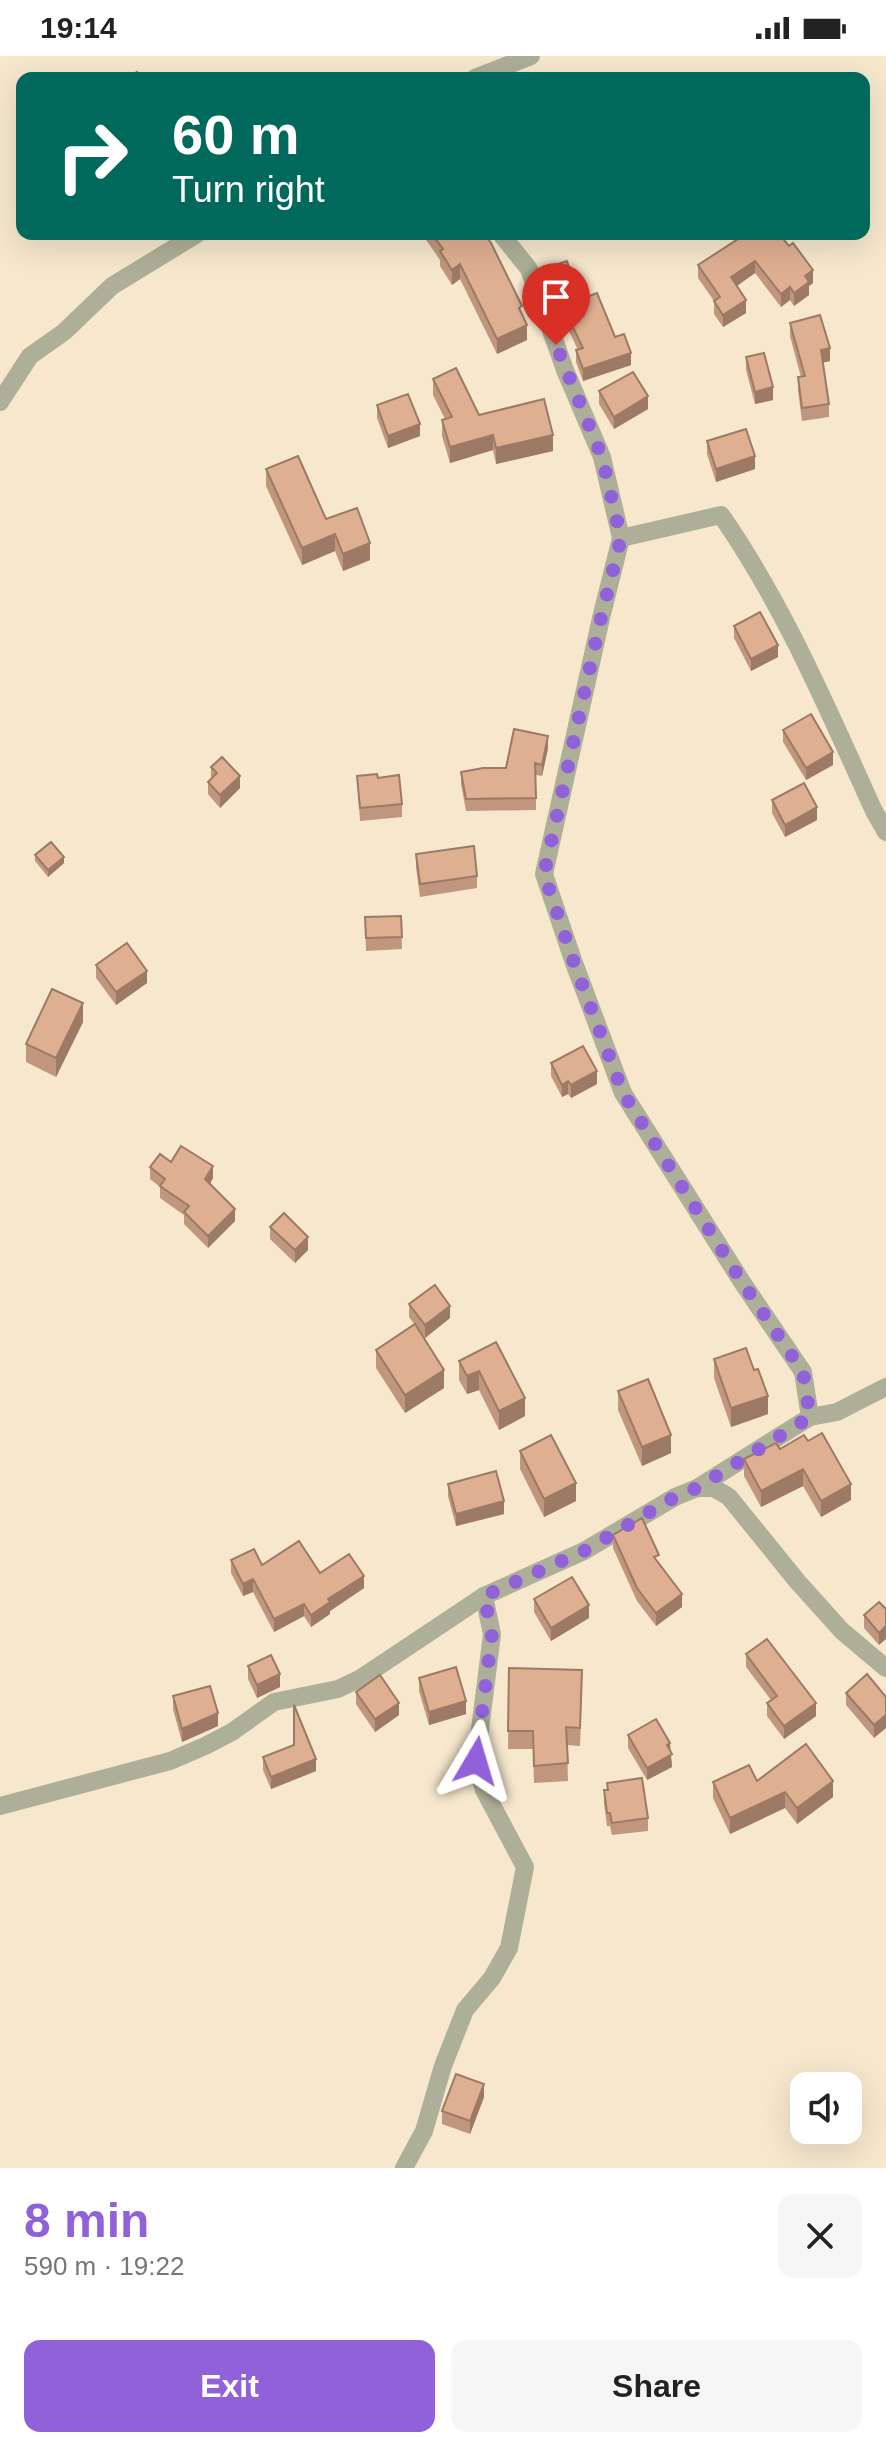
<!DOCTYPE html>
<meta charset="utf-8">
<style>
body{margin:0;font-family:Arial,sans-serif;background:#f6f6f6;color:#222;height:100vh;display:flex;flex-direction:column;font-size:30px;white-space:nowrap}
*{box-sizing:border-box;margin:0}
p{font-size:26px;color:#767676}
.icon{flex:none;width:44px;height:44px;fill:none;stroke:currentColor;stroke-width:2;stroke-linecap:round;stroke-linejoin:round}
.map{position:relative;height:2112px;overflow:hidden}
.details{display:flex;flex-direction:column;background:#fff;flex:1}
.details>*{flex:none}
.hud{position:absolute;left:16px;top:16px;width:854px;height:168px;border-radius:16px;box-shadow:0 8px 32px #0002;background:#00695c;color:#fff;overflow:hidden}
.buttons{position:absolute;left:790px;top:2016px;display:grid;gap:16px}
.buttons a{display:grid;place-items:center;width:72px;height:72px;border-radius:16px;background:#fff;box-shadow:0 8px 32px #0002;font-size:40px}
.pin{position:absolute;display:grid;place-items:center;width:68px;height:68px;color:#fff;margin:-82px -34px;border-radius:50% 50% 50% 0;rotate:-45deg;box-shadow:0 0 8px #0007}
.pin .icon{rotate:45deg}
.me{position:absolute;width:88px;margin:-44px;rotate:7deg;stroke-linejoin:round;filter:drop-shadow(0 0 6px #0008)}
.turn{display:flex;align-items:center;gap:28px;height:168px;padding:0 24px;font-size:36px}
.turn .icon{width:104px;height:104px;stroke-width:2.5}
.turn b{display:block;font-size:56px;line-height:68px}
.round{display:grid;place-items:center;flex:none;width:84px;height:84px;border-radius:16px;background:#f6f6f6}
.head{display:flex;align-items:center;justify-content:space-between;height:136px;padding:0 24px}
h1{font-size:48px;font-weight:700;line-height:60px;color:#9161da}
.cta{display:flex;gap:16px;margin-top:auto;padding:16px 24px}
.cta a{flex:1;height:92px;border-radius:16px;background:#9161da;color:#fff;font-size:32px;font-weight:700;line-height:92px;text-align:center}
.cta a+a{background:#f6f6f6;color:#222}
.status{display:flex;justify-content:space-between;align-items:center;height:56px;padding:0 40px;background:#fff;direction:ltr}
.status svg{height:22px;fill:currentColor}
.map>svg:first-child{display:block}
</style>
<div class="status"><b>19:14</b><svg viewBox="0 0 49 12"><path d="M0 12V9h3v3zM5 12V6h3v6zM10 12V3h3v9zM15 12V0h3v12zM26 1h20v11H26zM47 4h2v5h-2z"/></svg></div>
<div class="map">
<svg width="886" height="2112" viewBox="0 0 886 2112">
<rect width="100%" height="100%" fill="#f6e7cd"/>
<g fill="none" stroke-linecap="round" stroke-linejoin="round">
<g stroke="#adaf98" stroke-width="18">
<polyline points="475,22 531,0"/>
<polyline points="501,178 529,213 565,314 602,401 621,482 601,562 544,818 574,907 623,1037 742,1226 803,1316 810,1361 697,1432"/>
<polyline points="0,346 30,300 64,276 112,230 197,178"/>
<path d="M621 482 721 459C785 551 828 654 874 755L886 776"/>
<polyline points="810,1361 837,1356 886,1331"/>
<polyline points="0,1750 170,1705 205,1690 232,1676 274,1646 338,1633 361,1622 484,1540 584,1495 675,1441 697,1432 714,1432 729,1441 797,1525 842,1575 886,1612"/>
<polyline points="404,2112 424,2075 443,2010 465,1954 492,1922 509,1892 525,1811 484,1734 476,1705 492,1578 484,1540"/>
</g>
</g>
<g fill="#c0967e">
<polygon points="422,178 485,178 522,260 527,284 497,298 460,223 452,229 440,210 440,204"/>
<polygon points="734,178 813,227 809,230 809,239 794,250 790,244 781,251 755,217 737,230 746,257 723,271 714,258 714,245 698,222 698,209 734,186"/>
<polygon points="546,212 615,281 631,309 583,325 576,306 576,294 578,294 559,254 556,254 546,224"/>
<polygon points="790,267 830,305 823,306 829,348 829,361 802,365 798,334 798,321 801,321 790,280"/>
<polygon points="746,301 773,344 755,348 746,314"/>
<polygon points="433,323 479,359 553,395 496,408 493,394 450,407 442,380 442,364 445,363 433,339"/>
<polygon points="599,335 648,353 614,373 599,348"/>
<polygon points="377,349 420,380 388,392 377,362"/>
<polygon points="707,385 755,413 716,426 707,398"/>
<polygon points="266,413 326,463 370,504 343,515 335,495 302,509 266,430"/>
<polygon points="734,570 778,601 751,615 734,582"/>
<polygon points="783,674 833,709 806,724 783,686"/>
<polygon points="548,692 542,720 536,719 536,754 466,755 461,728 461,716 506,712"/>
<polygon points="211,711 240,732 220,752 208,738 208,726 211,723"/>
<polygon points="357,720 378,722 402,748 402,761 360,765"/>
<polygon points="772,744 817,764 785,781 772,757"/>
<polygon points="416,798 477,820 477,832 420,841 416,811"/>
<polygon points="35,799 64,807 48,821 35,805"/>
<polygon points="401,860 402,893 366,895 365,861"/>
<polygon points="96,909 147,927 116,949 96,922"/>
<polygon points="83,966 56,1021 26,1006 26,988"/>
<polygon points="551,1007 597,1028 571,1042 568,1038 562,1041 551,1020"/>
<polygon points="171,1106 213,1122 210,1128 235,1165 208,1192 184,1168 184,1159 160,1142 160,1131 150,1123 150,1111"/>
<polygon points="270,1171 308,1194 295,1207 270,1183"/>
<polygon points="409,1248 450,1262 425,1282 444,1332 405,1357 376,1312 376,1294 415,1269 409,1261"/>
<polygon points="496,1286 525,1360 499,1374 479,1334 467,1338 459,1324 459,1305"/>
<polygon points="714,1303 754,1314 768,1358 731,1371 714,1322"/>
<polygon points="618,1335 671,1397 642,1410 618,1354"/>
<polygon points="780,1393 851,1444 821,1461 803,1430 761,1451 744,1420 744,1403"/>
<polygon points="520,1395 576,1445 544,1461 520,1413"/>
<polygon points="448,1428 504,1458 456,1470 448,1440"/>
<polygon points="613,1479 659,1507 682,1551 656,1570 637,1545 613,1492"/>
<polygon points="231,1504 320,1517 364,1532 330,1555 330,1558 311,1571 304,1560 274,1576 253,1536 243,1540 231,1517"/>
<polygon points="534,1543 589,1562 551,1585 534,1556"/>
<polygon points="886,1553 879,1589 864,1572 864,1559"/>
<polygon points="746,1598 816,1660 784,1683 767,1660 767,1647 771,1644 746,1611"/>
<polygon points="248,1610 280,1631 257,1642 248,1623"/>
<polygon points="509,1612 582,1632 580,1690 567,1689 568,1725 534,1727 533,1693 508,1693"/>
<polygon points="419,1622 466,1658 429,1669 419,1635"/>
<polygon points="356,1636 399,1659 375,1676 356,1648"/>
<polygon points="846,1637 886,1641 874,1682 846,1649"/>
<polygon points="173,1640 218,1670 182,1686 173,1653"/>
<polygon points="628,1679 670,1695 672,1711 647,1724 628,1692"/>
<polygon points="263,1701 316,1715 271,1733 263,1714"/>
<polygon points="757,1725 833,1741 797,1768 785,1752 730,1778 713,1742 713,1726"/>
<polygon points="607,1727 648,1762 648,1775 612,1779 610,1770 607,1770 604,1747 604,1734 607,1734"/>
<polygon points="484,2041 470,2078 442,2068 442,2055"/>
</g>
<g fill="#9c7a66">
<polygon points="755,205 755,217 731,234 731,221"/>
<polygon points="460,208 460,223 452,229 452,214"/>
<polygon points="813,214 813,227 809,230 809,239 794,250 794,237 805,220"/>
<polygon points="790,231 790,244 781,251 781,238"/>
<rect x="556" y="242" width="3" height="12"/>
<polygon points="746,244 746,257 723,271 723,259"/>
<polygon points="527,269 527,284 497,298 497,283"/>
<polygon points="830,292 830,305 821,307 821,294"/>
<polygon points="631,297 631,309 583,325 583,313"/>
<polygon points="773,331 773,344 755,348 755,336"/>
<polygon points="648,340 648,353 614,373 614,361"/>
<polygon points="420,368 420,380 388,392 388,380"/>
<polygon points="493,379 493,394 450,407 450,391"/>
<polygon points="553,379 553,395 496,408 496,392"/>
<polygon points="755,400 755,413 716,426 716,413"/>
<polygon points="335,478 335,495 302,509 302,492"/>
<polygon points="370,487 370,504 343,515 343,498"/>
<polygon points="778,589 778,601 751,615 751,603"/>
<polygon points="548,680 548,692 542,720 542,709"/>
<polygon points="833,696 833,709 806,724 806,712"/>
<polygon points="240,720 240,732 220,752 220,739"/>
<polygon points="817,751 817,764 785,781 785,769"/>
<polygon points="64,801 64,807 48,821 48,814"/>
<polygon points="147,915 147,927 116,949 116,936"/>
<polygon points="83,947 83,966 56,1021 56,1002"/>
<polygon points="597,1015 597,1028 571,1042 571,1029"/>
<polygon points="568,1025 568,1038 562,1041 562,1029"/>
<polygon points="213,1110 213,1122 205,1135 205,1123"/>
<polygon points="235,1153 235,1165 208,1192 208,1180"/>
<polygon points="308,1181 308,1194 295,1207 295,1194"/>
<polygon points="450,1250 450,1262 425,1282 425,1269"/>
<polygon points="444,1314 444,1332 405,1357 405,1339"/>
<polygon points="479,1315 479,1334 467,1338 467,1320"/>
<polygon points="768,1340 768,1358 731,1371 731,1352"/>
<polygon points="525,1342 525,1360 499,1374 499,1355"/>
<polygon points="671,1379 671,1397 642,1410 642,1391"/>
<polygon points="803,1413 803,1430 761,1451 761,1435"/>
<polygon points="576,1427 576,1445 544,1461 544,1443"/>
<polygon points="851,1428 851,1444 821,1461 821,1445"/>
<polygon points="504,1445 504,1458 456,1470 456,1458"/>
<polygon points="364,1520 364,1532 330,1555 330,1558 311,1571 311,1559 328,1543"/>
<polygon points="253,1523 253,1536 243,1540 243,1528"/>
<polygon points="682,1538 682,1551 656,1570 656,1557"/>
<polygon points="304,1548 304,1560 274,1576 274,1563"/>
<polygon points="589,1549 589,1562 551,1585 551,1572"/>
<polygon points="886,1570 886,1583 879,1589 879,1577"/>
<polygon points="280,1618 280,1631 257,1642 257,1629"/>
<polygon points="466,1645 466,1658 429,1669 429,1656"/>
<polygon points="399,1647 399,1659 375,1676 375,1663"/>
<polygon points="816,1647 816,1660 784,1683 784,1670"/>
<polygon points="218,1657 218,1670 182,1686 182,1673"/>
<polygon points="886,1659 886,1672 874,1682 874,1669"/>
<polygon points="670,1687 672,1711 647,1724 647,1712 667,1689"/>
<polygon points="316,1703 316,1715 271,1733 271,1721"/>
<polygon points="833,1725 833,1741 797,1768 797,1752"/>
<polygon points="785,1736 785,1752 730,1778 730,1762"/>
<polygon points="484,2028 484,2041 470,2078 470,2065"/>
</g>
<g fill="#dfaf92" stroke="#9c7a66" stroke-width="2">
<polygon points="137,16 140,22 127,22"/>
<polygon points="432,178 485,178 491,187 522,250 519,252 527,269 497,283 460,208 452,214 440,195 443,193"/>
<polygon points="734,178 779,178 789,190 793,187 813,214 805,220 809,226 794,237 790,231 781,238 755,205 731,221 746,244 723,259 714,245 720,241 698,209 738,183"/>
<polygon points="567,205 579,244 597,237 615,281 624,278 631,297 583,313 576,294 583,292 559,242 556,242 546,212"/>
<polygon points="820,259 830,292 821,294 829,348 802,352 798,321 805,320 790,267"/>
<polygon points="764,297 773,331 755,336 746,301"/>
<polygon points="456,312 479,359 544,343 553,379 496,392 493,379 450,391 442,364 452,361 433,323"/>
<polygon points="633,316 648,340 614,361 599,335"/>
<polygon points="408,338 420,368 388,380 377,349"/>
<polygon points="746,373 755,400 716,413 707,385"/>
<polygon points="298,400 326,463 357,452 370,487 343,498 335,478 302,492 266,413"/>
<polygon points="760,556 778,589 751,603 734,570"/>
<polygon points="811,658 833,696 806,712 783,674"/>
<polygon points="514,673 548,680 542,709 535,707 536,742 466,743 461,716 483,712 506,712"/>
<polygon points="222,701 240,720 220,739 208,726 217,717 211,711"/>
<polygon points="377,718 378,722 399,719 402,748 360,752 357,720"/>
<polygon points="804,727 817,751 785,769 772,744"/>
<polygon points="51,786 64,801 48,814 35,799"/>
<polygon points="474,790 477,820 420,828 416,798"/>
<polygon points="401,860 402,881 366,882 365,861"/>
<polygon points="127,887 147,915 116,936 96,909"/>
<polygon points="52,933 83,947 56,1002 26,988"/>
<polygon points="583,990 597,1015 571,1029 568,1025 562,1029 551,1007"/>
<polygon points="181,1090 213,1110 205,1123 235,1153 208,1180 184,1156 189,1150 160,1130 165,1123 150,1111 160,1098 171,1106"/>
<polygon points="284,1157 308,1181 295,1194 270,1171"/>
<polygon points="435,1229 450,1250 425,1269 409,1248"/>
<polygon points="415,1268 444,1314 405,1339 376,1294"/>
<polygon points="496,1286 525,1342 499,1355 479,1315 467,1320 459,1305"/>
<polygon points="746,1292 754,1314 758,1313 768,1340 731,1352 714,1303"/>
<polygon points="648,1323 671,1379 642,1391 618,1335"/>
<polygon points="822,1377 851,1428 821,1445 803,1413 761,1435 744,1403 776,1387 780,1393 804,1379 808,1385"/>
<polygon points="551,1379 576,1427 544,1443 520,1395"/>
<polygon points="496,1415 504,1445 456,1458 448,1428"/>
<polygon points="642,1462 659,1499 654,1501 682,1538 656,1557 637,1532 613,1479"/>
<polygon points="299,1485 320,1517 349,1498 364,1520 328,1543 330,1546 311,1559 304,1548 274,1563 253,1523 243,1528 231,1504 254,1493 262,1509"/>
<polygon points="572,1521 589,1549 551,1572 534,1543"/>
<polygon points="879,1546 886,1553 886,1570 879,1577 864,1559"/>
<polygon points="767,1583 816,1647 784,1670 767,1647 777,1640 746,1598"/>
<polygon points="271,1599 280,1618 257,1629 248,1610"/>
<polygon points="456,1611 466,1645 429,1656 419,1622"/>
<polygon points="509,1612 582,1614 580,1672 566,1671 568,1707 534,1710 533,1675 508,1675"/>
<polygon points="867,1618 886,1641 886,1659 874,1669 846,1637"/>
<polygon points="380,1619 399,1647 375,1663 356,1636"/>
<polygon points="210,1630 218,1657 182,1673 173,1640"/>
<polygon points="294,1649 316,1703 271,1721 263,1701 294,1689"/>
<polygon points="656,1663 670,1687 667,1689 672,1698 647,1712 628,1679"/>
<polygon points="806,1688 833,1725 797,1752 785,1736 730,1762 713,1726 749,1709 757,1725"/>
<polygon points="642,1722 648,1762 612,1767 610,1757 607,1757 604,1734 608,1734 607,1727"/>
<polygon points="456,2018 484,2028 470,2065 442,2055"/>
</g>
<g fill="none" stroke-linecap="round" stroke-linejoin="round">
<polyline stroke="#9161da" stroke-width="14" stroke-dasharray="0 25.2" points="476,1705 492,1578 484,1540 584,1495 675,1441 697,1432 810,1361 803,1316 742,1226 623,1037 574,907 544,818 601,562 621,482 602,401 556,289"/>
</g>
</svg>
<div class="buttons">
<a><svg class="icon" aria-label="sound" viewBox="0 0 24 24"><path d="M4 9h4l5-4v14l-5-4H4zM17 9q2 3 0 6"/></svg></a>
</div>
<div class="pin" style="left:556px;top:289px;background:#d93025"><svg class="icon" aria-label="arrive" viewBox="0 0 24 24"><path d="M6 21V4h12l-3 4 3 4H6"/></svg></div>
<svg class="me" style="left:476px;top:1705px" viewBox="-20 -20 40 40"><path d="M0-17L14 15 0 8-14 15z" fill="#9161da" stroke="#fff" stroke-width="4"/></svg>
<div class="hud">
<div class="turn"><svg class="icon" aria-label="right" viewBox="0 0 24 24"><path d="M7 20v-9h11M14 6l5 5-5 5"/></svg><div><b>60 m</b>Turn right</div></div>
</div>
</div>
<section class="details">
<div class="head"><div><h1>8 min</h1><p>590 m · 19:22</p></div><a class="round"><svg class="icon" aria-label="close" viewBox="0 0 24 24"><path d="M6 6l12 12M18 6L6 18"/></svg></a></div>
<div class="cta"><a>Exit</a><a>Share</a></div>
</section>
